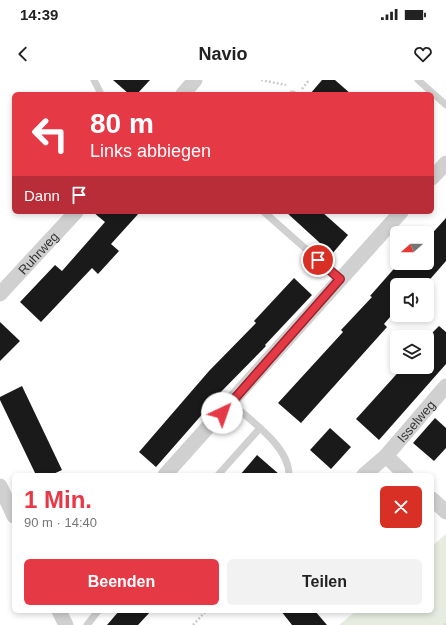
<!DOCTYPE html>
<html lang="de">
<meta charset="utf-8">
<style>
body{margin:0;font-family:Arial,sans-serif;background:#f2f2f2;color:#222;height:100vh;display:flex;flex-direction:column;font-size:15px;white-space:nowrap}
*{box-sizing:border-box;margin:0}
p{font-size:13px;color:#767676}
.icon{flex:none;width:22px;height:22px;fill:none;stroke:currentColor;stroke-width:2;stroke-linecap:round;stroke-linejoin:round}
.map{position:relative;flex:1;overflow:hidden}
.panel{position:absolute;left:12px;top:393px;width:422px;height:140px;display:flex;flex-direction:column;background:#fff;border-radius:6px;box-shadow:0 2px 6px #0003}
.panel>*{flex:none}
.top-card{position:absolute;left:12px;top:12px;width:422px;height:122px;border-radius:6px;box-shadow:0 2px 6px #0003;background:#e63946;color:#fff;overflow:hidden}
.needle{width:26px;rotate:249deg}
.controls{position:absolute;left:390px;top:146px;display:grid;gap:8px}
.controls a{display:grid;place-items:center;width:44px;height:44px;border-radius:6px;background:#fff;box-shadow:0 2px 6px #0003;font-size:20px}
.pin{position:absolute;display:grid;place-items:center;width:34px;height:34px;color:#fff;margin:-17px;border:2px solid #fff;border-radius:50%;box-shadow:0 1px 4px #0007}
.me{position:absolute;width:44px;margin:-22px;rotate:42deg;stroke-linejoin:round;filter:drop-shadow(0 0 3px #0008)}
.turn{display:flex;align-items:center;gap:14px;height:84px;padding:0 12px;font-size:18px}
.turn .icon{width:52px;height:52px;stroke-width:2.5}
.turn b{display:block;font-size:28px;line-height:34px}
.then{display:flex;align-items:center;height:38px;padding:0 12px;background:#0003;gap:8px;font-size:15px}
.round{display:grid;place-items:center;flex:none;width:42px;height:42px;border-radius:6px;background:#f2f2f2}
.headline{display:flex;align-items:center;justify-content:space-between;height:68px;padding:0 12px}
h1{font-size:24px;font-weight:800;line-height:30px;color:#e63946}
.primary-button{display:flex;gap:8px;margin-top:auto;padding:8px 12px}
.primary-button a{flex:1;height:46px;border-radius:6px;background:#e63946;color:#fff;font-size:16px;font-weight:800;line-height:46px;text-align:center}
.primary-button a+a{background:#f2f2f2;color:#222}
.status{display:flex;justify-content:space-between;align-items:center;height:28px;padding:0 20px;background:#fff;direction:ltr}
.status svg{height:11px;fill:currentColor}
header{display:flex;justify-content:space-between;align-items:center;height:52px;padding:0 12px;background:#fff;font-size:18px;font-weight:800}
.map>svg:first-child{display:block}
</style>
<div class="status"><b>14:39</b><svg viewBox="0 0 49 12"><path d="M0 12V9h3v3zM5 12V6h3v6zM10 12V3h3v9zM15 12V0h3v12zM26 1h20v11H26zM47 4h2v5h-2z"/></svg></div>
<header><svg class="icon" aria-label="back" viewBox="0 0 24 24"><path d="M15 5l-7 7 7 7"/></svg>Navio<svg class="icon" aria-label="heart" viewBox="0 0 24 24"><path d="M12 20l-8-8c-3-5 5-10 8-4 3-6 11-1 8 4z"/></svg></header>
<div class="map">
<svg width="446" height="545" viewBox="0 0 446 545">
<rect width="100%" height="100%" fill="#fff"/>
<polygon fill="#e6ecdf" points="446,454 446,545 339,545 356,531 432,531 432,466"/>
<g fill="#1a1a1a">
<polygon points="113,0 150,0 137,14 129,14"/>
<polygon points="322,0 335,0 351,14 310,14"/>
<polygon points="93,132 140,132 111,164 119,171 98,194 92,188 41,242 20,222 55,185 62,191 105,142"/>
<polygon points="286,132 322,132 348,155 332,174"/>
<polygon points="446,138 446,181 425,205 397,205 397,229 384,244 387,247 301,343 278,323 343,252 341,250 372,217 370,216 399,183 427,183 427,159"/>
<polygon points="294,198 312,215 265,265 266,266 212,321 213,322 156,387 139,372 209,291 256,243 254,241"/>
<polygon points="0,242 20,261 0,281"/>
<polygon points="439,246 446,252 446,284 379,360 356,339 403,287 427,287 427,258"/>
<polygon points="22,306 62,390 51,395 36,395 0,320 0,317"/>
<polygon points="435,338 446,348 446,368 434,381 413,363"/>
<polygon points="330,348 351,367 331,389 310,370"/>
<polygon points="257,375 280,395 240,395"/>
<polygon points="119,531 151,531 138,545 107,545"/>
<polygon points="281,531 315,531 327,545 292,545"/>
</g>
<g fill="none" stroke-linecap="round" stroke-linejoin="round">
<g stroke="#cdcdcd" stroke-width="2.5" stroke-dasharray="2 2" stroke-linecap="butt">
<polyline points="261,0 286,5"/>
<polyline points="302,9 309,0"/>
<polyline points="193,545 206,531"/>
<polyline points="445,545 446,544"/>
</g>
<g stroke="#d0d0d0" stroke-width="7">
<polyline points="94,0 101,14"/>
<polyline points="418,0 446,25"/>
<polyline points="292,14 293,14"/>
<polyline points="264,132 340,199"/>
<path d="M231 323C251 341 289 366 289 395"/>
<polyline points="218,395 260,348"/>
<polyline points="87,545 98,531"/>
</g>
<g stroke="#d0d0d0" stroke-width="15">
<polyline points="183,14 195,0"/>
<polyline points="432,98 446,83"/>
<path id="s1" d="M0 214 76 132"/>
<polyline points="386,376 406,395"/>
<polyline points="165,395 401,132"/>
<path id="s2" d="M364 395 386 376 446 306"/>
<polyline points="0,406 14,436"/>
<polyline points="432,419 446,432"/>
<polyline points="59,531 66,545"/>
</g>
</g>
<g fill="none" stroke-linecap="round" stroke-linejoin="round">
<defs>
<polyline id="route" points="222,333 340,199 318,180"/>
</defs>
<use href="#route" stroke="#96252e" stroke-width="10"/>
<use href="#route" stroke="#e63946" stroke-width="7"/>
</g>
<g text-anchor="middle" stroke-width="4" stroke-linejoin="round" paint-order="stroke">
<g font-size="13" fill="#333" stroke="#fff">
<text dy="5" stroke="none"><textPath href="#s1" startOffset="56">Ruhrweg</textPath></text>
<text dy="5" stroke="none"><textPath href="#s2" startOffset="75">Isselweg</textPath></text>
</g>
</g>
</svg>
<div class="controls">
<a><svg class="needle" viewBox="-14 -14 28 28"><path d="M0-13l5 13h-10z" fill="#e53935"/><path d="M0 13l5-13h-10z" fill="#767676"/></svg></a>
<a><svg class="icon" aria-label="sound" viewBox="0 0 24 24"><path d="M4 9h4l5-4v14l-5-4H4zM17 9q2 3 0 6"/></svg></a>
<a><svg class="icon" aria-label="layers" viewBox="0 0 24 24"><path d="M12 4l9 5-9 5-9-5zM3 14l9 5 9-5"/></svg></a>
</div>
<div class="pin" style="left:318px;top:180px;background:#d93025"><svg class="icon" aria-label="arrive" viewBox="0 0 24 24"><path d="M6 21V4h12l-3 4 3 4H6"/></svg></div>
<svg class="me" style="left:222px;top:333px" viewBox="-20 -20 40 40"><circle r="19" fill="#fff"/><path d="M0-13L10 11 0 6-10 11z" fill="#e63946"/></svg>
<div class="top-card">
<div class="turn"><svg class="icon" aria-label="left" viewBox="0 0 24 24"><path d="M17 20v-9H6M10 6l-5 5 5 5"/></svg><div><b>80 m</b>Links abbiegen</div></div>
<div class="then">Dann<svg class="icon" aria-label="arrive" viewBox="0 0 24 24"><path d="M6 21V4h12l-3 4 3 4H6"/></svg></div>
</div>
<section class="panel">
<div class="headline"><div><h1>1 Min.</h1><p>90 m · 14:40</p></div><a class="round" style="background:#d93025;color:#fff"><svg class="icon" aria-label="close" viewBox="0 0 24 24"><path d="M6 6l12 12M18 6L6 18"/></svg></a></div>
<div class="primary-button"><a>Beenden</a><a>Teilen</a></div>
</section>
</div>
